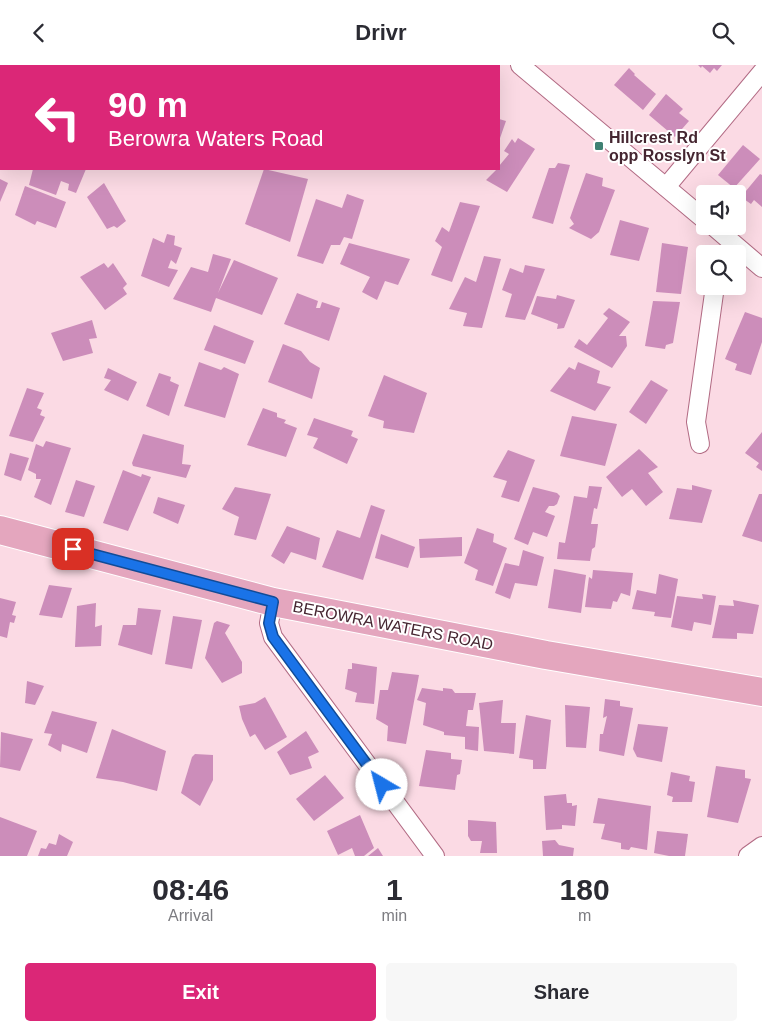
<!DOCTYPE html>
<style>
body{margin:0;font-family:Arial,sans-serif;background:#f7f7f7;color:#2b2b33;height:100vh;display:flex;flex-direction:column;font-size:19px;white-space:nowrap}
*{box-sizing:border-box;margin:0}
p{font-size:16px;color:#7c7c81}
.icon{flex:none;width:28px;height:28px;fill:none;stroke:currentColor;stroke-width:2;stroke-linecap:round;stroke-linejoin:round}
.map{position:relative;height:791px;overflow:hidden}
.sheet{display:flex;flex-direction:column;background:#fff;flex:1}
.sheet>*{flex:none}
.hud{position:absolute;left:0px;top:0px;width:500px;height:105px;box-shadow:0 5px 20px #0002;background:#db2777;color:#fff;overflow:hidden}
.tools{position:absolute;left:696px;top:120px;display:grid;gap:10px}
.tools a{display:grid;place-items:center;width:50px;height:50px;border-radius:5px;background:#fff;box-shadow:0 5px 20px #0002;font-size:25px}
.pin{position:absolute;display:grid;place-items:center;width:42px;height:42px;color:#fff;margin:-21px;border-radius:10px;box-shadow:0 2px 8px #0006}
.me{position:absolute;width:55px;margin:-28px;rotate:323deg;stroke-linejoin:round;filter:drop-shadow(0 0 4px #0008)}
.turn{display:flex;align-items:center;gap:18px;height:105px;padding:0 25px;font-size:22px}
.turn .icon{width:65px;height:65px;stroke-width:2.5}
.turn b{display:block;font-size:35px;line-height:42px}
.eta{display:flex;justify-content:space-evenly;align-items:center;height:85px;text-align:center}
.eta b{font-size:30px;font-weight:600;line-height:35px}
.action{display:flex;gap:10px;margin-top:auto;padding:10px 25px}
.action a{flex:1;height:58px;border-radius:5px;background:#db2777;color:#fff;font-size:20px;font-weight:600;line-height:58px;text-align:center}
.action a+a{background:#f7f7f7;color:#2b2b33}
header{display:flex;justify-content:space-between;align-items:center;height:65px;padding:0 25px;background:#fff;font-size:22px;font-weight:600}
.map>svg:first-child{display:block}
</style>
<header><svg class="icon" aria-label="back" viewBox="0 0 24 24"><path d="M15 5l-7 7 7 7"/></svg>Drivr<svg class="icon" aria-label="search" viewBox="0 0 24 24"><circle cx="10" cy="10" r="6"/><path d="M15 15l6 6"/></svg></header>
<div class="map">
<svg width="762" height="791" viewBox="0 0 762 791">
<rect width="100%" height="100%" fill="#fbdae4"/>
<g fill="#cc8dba">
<polygon points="698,0 722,0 717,6 714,3 710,8 702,1 701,3"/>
<polygon points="629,3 635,9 634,10 656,29 643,45 614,20"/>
<polygon points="666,29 683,44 679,48 689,56 675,72 649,50"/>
<polygon points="499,54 506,56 499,76"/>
<polygon points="518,73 535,84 507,127 486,115 497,104 499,104 499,101 509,89 504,86 512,74 515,78"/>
<polygon points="743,80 760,94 734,123 718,110"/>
<polygon points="558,98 570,100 553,159 532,153 549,103 555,103"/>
<polygon points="33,104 86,104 76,128 68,125 69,119 61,116 56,130 29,120"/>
<polygon points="264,104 308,114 290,177 245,159"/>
<polygon points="586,108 603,113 602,121 615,125 599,167 591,174 569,163 574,159 570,153"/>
<polygon points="760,109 762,110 762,142 754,135 751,139 741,132"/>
<polygon points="0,114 8,118 0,137"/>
<polygon points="104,118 126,156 117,163 114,161 107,164 87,132"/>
<polygon points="25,121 66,137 56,163 37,156 35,160 15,150"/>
<polygon points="347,129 364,135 352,174 344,172 340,180 331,180 323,199 297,191 316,134 342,143"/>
<polygon points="460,137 480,141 452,217 431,210 442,182 435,176 442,162 449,167"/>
<polygon points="620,155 649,163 639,196 610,190"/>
<polygon points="167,169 175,171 174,180 182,183 176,199 171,195 168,203 178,205 169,222 141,211 153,173 164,178"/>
<polygon points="349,178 410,194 398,220 385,216 377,235 362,227 370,212 340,199"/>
<polygon points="662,178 688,182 681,229 656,227"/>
<polygon points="213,189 231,194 218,228 234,195 278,213 262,250 216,233 211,247 173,234 191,202 208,207"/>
<polygon points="484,191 501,194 482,263 463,261 467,248 449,244 465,212 476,217"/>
<polygon points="104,198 108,203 113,198 127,219 123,223 127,229 105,245 80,212"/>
<polygon points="525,200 545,204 525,255 505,252 512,229 502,225 510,203 523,208"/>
<polygon points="297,228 318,236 316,243 320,243 322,237 340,243 329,276 284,259"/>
<polygon points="557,230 575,235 564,263 557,264 558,259 531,249 537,231 556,234"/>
<polygon points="653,236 680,237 673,278 666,280 665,284 645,281"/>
<polygon points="609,243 630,257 619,271 626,271 627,281 612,303 574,282 579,274 587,280 608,253 603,249"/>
<polygon points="745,247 762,253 762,277 751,310 735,305 737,299 725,294"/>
<polygon points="92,255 97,273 89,274 93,288 63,296 51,268"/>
<polygon points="214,260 254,276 245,299 204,285"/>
<polygon points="283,279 301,286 310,297 320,303 312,334 268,317"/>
<polygon points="199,297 221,305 224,302 239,309 225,353 184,341"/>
<polygon points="578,297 600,306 597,318 611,322 595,346 550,326 569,302 575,305"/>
<polygon points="108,303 137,317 128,336 104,325 111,315 104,313"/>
<polygon points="159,308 171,312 170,316 179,320 169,351 146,341"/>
<polygon points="384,310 427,328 414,368 383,363 384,356 368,351"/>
<polygon points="651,315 668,325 646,359 629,347"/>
<polygon points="27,323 44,328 37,343 42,345 40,350 45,352 33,377 9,371"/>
<polygon points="263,343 277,348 277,352 286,355 284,358 297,363 286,392 247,380"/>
<polygon points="572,351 617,359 605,401 560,391"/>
<polygon points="314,353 353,366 351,371 358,374 347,399 313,383 318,373 307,370"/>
<polygon points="762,367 762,406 756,402 759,398 745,388"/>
<polygon points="143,369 184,380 182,399 191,400 186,413 133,401 132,398"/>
<polygon points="46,376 71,383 51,440 34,432 41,414 36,414 36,409 28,405 36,379 43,382"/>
<polygon points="639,384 658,402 648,408 663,427 646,441 632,424 622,432 606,412"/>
<polygon points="508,385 535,395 519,437 501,432 507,416 493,412"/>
<polygon points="10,388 29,393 21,416 4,410"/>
<polygon points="123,405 141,412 142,409 151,412 128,466 103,458"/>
<polygon points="76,415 95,421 84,452 65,447"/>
<polygon points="692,420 712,425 702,458 669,454 677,423 692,425"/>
<polygon points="589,421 602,422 597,444 594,443 591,459 598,459 595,482 592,484 590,496 557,494 559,477 565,478 574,431 587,433"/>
<polygon points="235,422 271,429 256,475 234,470 239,452 222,444"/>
<polygon points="533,422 557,428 560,431 557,439 554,441 549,441 545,447 555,451 547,472 533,467 528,480 514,474"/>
<polygon points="759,429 762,429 762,477 742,471"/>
<polygon points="158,432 185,440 178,459 153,448"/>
<polygon points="371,440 385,445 363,515 322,502 337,465 360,473"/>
<polygon points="287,461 320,473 316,495 291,487 284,499 271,491"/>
<polygon points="477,463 494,469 493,477 507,483 493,521 475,515 478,505 464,498"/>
<polygon points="381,469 415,482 408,503 375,493"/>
<polygon points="462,472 462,491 420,493 419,474"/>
<polygon points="523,485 544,492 537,521 515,518 510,534 495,528 505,498 519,501"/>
<polygon points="554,504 586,510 581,548 548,543"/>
<polygon points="593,505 633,508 630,531 621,528 617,537 613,536 611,544 585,542 589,512 592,514"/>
<polygon points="659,509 678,514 671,553 654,551 655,547 632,544 637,525 656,529"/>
<polygon points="49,520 72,523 62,553 39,550"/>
<polygon points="702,529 716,531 711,560 694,557 692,566 671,562 677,531 703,534"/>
<polygon points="0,533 16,537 12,550 16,551 14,558 10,557 7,573 0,571"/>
<polygon points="733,535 759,540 753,569 737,568 737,574 712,573 719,540 734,541"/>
<polygon points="96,538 95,562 102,560 101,581 75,582 77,541"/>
<polygon points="138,543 161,545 152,590 118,580 123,560 136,560"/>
<polygon points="173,551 202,555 192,604 165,599"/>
<polygon points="217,556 230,560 225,568 242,597 242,608 222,618 205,593 214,558"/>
<polygon points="352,598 377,602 374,639 355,637 357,628 345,624 348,604 352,604"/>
<polygon points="392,607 419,610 406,679 387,676 388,661 376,654 380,625 388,625"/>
<polygon points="27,616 44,621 35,640 25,638"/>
<polygon points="422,623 443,626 443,623 452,624 455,628 476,628 473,645 468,645 466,661 479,662 478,686 465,684 465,672 444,670 444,667 423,660 426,638 417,635"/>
<polygon points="265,632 287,672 265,685 255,669 250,672 242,654 239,641 255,638"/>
<polygon points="605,634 620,636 620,641 633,643 624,691 599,686 600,669 603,669 607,651 603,653"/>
<polygon points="503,635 501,658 516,658 514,689 484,686 479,638"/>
<polygon points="565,640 590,642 586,683 566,682"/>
<polygon points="52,646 97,657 87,688 62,679 61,687 48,680 52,669 44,668"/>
<polygon points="526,650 551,655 546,704 533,704 533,695 519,693"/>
<polygon points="638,659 668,662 662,697 637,692 633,684"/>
<polygon points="112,664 166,686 157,726 123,717 96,713"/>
<polygon points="306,666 319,687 308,692 312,703 290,710 277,687"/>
<polygon points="1,667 33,674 20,706 0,702"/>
<polygon points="426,685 451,688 451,694 462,695 460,709 457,710 455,725 419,721"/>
<polygon points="195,689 213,690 213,715 200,741 181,728 192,692"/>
<polygon points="716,701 745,705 745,713 751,714 738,758 707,752"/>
<polygon points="671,707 690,711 689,716 695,717 692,737 672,737 673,732 667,730"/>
<polygon points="325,710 344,733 314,756 296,734"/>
<polygon points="566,729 567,738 572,738 572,741 577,740 575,761 562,760 562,764 546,765 544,731"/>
<polygon points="598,733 651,741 647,785 631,782 629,785 621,784 621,778 601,774 605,759 593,758"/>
<polygon points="360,750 374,783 364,791 355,791 352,783 338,790 327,766"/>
<polygon points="0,752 37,766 27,791 0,791"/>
<polygon points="468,755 496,757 497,788 480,788 482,776 471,776 468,771"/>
<polygon points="657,766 688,769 685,791 669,791 654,788"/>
<polygon points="59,769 73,777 67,791 38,791 41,783 46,784 49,778 56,780"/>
<polygon points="555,775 559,780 574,783 573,791 543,791 542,776"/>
<polygon points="378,783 383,791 368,791"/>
</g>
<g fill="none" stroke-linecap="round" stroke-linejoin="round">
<defs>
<g id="street">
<polyline points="520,0 705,155"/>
<polyline points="666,122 762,7"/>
<polyline points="713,161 762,203"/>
<polyline points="700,379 696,357 715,221"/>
<polyline points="273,537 269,558 273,572 435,791"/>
<polyline points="748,791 762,781"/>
</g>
<polyline id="primary" points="0,465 273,537 546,590 762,627"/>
</defs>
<use href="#street" stroke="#b26b84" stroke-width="20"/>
<use href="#primary" stroke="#fff" stroke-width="30"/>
<use href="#street" stroke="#fff" stroke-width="18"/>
<use href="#primary" stroke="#e4a6be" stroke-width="28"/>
</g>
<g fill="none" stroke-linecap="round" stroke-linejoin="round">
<defs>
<polyline id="route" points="73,484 273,537 269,558 273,572 382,720"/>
</defs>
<use href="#route" stroke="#114b97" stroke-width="12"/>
<use href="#route" stroke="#1a73e8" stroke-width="9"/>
</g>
<rect fill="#3f8173" stroke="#fff" stroke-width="2" x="594" y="76" width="10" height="10" rx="2.5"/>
<g text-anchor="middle" stroke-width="4" stroke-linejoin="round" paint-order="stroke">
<g font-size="16" font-weight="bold" fill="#452631" stroke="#fff" text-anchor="start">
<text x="609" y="78">Hillcrest Rd<tspan x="609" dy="18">opp Rosslyn St</tspan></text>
</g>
<g font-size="16" fill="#452631" stroke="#fff">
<text transform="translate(393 560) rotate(11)" y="6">BEROWRA WATERS ROAD</text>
</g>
</g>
</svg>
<div class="tools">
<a><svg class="icon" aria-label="sound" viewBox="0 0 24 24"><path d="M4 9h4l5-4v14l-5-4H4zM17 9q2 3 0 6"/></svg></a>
<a><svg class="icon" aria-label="search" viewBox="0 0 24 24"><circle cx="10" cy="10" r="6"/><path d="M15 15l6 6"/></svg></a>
</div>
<div class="pin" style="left:73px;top:484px;background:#d93025"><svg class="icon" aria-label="arrive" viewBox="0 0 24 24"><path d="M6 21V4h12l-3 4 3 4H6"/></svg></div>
<svg class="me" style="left:382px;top:720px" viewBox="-20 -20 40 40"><circle r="19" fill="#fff"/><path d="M0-13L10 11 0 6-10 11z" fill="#1a73e8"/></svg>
<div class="hud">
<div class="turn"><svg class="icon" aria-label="left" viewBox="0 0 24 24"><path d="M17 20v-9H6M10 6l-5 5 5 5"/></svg><div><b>90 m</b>Berowra Waters Road</div></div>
</div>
</div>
<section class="sheet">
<div class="eta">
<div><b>08:46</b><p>Arrival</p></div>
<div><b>1</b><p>min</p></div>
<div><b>180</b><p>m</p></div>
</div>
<div class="action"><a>Exit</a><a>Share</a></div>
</section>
